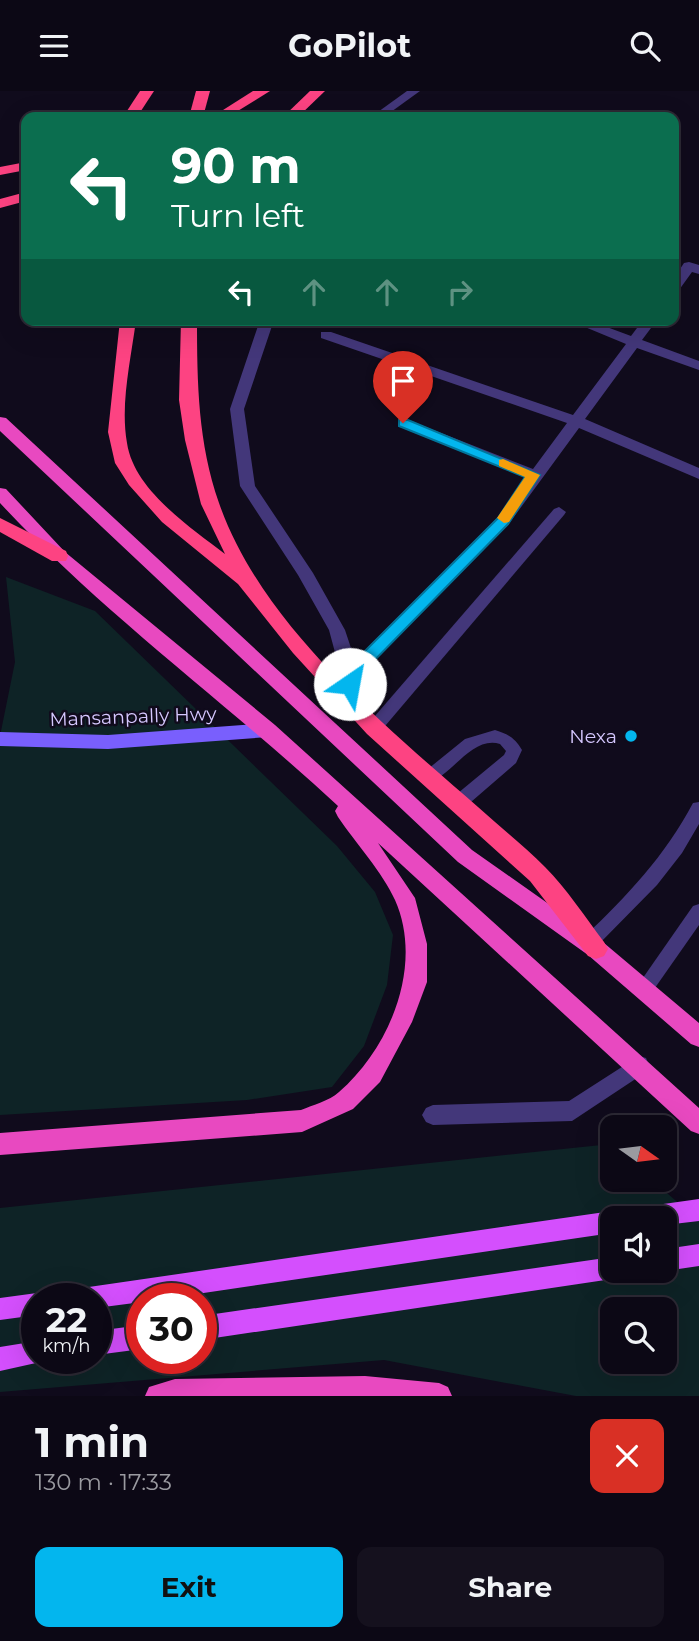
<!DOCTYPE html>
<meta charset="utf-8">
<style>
body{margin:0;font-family:Montserrat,sans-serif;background:#15111e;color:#f1f3f6;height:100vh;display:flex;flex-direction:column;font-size:26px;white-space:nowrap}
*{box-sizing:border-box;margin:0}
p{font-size:23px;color:#9a9aa0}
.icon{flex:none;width:38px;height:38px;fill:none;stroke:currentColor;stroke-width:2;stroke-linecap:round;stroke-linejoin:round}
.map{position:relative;height:1305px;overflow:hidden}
.side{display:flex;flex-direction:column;background:#0c0815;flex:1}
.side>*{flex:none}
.banner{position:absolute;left:21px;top:21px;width:658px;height:214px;border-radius:14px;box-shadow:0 7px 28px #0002,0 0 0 2px #2c2934;background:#0b6e4f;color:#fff;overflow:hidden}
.needle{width:46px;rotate:104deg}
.controls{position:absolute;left:600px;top:1024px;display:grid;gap:14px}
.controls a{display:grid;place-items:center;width:77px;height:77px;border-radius:14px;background:#0c0815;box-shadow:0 7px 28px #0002,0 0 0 2px #2c2934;font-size:35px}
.speed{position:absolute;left:21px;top:1192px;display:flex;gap:14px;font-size:35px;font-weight:700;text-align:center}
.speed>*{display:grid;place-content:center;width:91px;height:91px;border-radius:50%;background:#0c0815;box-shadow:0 7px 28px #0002,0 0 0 2px #2c2934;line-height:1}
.speed small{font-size:18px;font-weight:400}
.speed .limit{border:10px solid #d22;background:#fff;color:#111}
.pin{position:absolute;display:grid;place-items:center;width:60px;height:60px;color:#fff;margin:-72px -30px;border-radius:50% 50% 50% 0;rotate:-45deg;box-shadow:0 0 7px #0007}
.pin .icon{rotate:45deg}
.me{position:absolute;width:77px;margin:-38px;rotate:33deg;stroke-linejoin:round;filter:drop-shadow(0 0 5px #0008)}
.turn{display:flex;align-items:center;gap:24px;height:147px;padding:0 35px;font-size:32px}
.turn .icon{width:91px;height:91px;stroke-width:2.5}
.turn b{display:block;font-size:49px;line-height:60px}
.lanes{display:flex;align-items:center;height:66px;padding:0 35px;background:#0003;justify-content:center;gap:35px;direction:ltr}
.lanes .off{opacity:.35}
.round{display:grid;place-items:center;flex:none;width:74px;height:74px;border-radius:14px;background:#15111e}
.head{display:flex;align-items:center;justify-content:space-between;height:119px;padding:0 35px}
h1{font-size:42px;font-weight:700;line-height:52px}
.primary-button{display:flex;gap:14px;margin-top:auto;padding:14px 35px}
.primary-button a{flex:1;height:80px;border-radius:14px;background:#03b6ee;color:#111;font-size:28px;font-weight:700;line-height:80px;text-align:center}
.primary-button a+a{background:#15111e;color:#f1f3f6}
header{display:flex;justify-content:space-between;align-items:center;height:91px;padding:0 35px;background:#0c0815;font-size:32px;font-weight:700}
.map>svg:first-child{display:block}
</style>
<header><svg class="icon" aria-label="menu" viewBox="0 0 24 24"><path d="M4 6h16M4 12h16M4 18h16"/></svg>GoPilot<svg class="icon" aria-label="search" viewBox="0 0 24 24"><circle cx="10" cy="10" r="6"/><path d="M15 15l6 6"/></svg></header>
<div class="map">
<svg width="699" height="1305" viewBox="0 0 699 1305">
<rect width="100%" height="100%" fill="#100b1c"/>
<g fill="#0e2326" fill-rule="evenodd">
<polygon points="6,486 95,520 337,755 375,801 393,844 387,894 364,955 332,996 247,1009 0,1024 0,645 15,571"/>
<path d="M611 1053 612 1088 652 1089 699 1130V1305H576L384 1269 0 1301V1117ZM612 1127H665V1180H612ZM37 1208H96V1267H37ZM142 1208H201V1267H142ZM612 1218H665V1270H612Z"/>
</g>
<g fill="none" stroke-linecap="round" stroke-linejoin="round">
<g fill="#43377a" fill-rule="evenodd">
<polygon points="559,416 566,421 564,424 380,641 368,641 366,637 368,633 554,418"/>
<path d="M495 639C508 643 515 647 522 659L516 672 464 717H452L450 712 452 707 504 664 506 660 500 653C469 643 445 697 423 690L421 686 423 682 465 648Z"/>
<path d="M699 711V733L682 762 657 794 596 856 590 858 584 856 581 851 584 846C627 805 665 765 693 712Z"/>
<polygon points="699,813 699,834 650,904 644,907 638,904 635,899 638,894 693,815"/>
</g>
<g fill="#43377a" fill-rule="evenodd">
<polygon points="407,0 420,0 384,26 371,26"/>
<polygon points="689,171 699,174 699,183 692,181 679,199 674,200 674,187 684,172"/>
<polygon points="260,229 274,229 244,318 255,395 313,482 345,539 355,569 498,426 527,387 398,335 398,329 408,329 533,378 567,332 321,247 321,241 331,241 573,324 626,253 568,229 588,229 631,245 643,229 657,229 642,249 699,270 699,279 637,257 585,328 699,377 699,388 579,337 508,434 359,585 356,595 344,595 329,539 298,484 240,395 230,318"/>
<polygon points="639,965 646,967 649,974 646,981 572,1030 433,1034 426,1031 422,1024 426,1017 433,1014 569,1010"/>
</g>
<polygon fill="#795ffd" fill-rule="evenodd" points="268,632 277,639 268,646 108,658 0,655 0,641 108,644"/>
<g fill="#d44ffd" fill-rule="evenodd">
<polygon points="699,1108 699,1130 665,1134 665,1127 631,1127 634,1119 642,1116"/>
<polygon points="612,1120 621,1127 612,1127 612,1142 163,1208 142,1208 142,1211 96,1217 96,1208 71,1208 74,1200 82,1197"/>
<polygon points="699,1153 699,1175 665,1180 664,1180 665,1158"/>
<polygon points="612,1166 612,1180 622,1180 620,1185 612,1188 201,1249 201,1225"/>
<polygon points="37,1202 46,1208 37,1208 37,1224 0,1229 0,1207"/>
<polygon points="142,1234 142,1258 96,1264 96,1240"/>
<polygon points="37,1250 37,1267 47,1267 45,1270 0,1280 0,1256"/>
</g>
<g fill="#e849c0" fill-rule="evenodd">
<polygon points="0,326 6,327 472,759 604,852 699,932 699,956 691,953 588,864 458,771 0,340"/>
<path d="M0 397 6 398 65 461 275 634 699 1017V1043L691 1040 378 752 415 807 427 853V891L412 931 380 991 353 1018 302 1041 0 1064V1042L301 1019C313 1014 329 1010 339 1001 390 957 424 874 395 809 383 782 355 751 338 726L335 720 338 715C227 612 103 523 0 412Z"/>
<polygon points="365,1285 439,1292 448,1296 452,1305 145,1305 149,1296 175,1288"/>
</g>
<g fill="#fd4382" fill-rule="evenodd">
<polygon points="140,0 154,0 137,26 123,26"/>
<polygon points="196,0 210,0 203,26 189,26"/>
<polygon points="253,0 270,0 228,26 212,26"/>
<polygon points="310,0 325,0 298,26 283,26"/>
<polygon points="26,71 26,79 0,84 0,76"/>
<polygon points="26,101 26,110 0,117 0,108"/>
<path d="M120 229H136C131 268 120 313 127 352 134 399 190 436 225 463L201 413 185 349 179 309 181 229H197C197 292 198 352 219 412 261 533 384 634 478 716 500 736 524 755 545 776 567 798 585 826 604 851L608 858 604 865 596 868 588 865 530 790 367 643 293 562 238 493 162 431 129 394 115 372 108 341Z"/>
<polygon points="0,427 66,460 68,465 66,470 52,470 0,441"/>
</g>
</g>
<polygon fill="#03b6ee" stroke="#02769b" stroke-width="2" points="399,329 408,329 540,384 508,433 359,585 356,597 350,599 342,593 346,579 498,427 525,386 399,335"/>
<polygon fill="#f59e0b" points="503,368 540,384 509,431 504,432 497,427 525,386 499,375 499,369"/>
<circle fill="#03b6ee" stroke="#100b1c" stroke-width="2.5" cx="631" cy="645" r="7"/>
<g text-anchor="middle" stroke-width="5" stroke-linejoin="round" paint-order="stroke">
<g font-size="19" fill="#d5c7fe" stroke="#100b1c">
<text transform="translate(133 625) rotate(-2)" y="7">Mansanpally Hwy</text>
</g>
<g font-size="19" fill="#d5c7fe" stroke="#100b1c" text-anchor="end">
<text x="617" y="652">Nexa</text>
</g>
</g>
</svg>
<div class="controls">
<a><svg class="needle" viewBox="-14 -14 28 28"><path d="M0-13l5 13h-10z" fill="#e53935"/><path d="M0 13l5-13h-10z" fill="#9a9aa0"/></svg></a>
<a><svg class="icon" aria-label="sound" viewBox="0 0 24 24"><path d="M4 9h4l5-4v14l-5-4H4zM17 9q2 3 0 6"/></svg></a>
<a><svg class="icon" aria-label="search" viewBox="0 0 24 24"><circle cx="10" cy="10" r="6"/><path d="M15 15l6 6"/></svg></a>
</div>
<div class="speed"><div>22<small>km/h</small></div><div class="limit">30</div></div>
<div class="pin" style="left:403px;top:332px;background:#d93025"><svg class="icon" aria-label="arrive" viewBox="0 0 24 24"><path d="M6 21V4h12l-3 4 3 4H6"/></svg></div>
<svg class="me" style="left:350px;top:593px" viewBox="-20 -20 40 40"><circle r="19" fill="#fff"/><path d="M0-13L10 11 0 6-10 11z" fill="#03b6ee"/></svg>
<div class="banner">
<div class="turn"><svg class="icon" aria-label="left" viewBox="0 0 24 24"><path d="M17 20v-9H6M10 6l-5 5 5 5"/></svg><div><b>90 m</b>Turn left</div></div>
<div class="lanes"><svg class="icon" aria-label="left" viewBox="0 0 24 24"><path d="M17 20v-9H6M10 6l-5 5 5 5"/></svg><svg class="icon off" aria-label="ahead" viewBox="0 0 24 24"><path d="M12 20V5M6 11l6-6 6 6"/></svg><svg class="icon off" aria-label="ahead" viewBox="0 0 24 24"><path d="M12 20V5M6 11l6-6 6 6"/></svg><svg class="icon off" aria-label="right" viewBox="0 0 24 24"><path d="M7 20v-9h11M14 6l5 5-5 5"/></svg></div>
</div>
</div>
<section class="side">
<div class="head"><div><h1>1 min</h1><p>130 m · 17:33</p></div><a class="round" style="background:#d93025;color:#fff"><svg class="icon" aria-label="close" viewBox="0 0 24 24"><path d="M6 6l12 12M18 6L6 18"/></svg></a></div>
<div class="primary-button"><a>Exit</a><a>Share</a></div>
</section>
